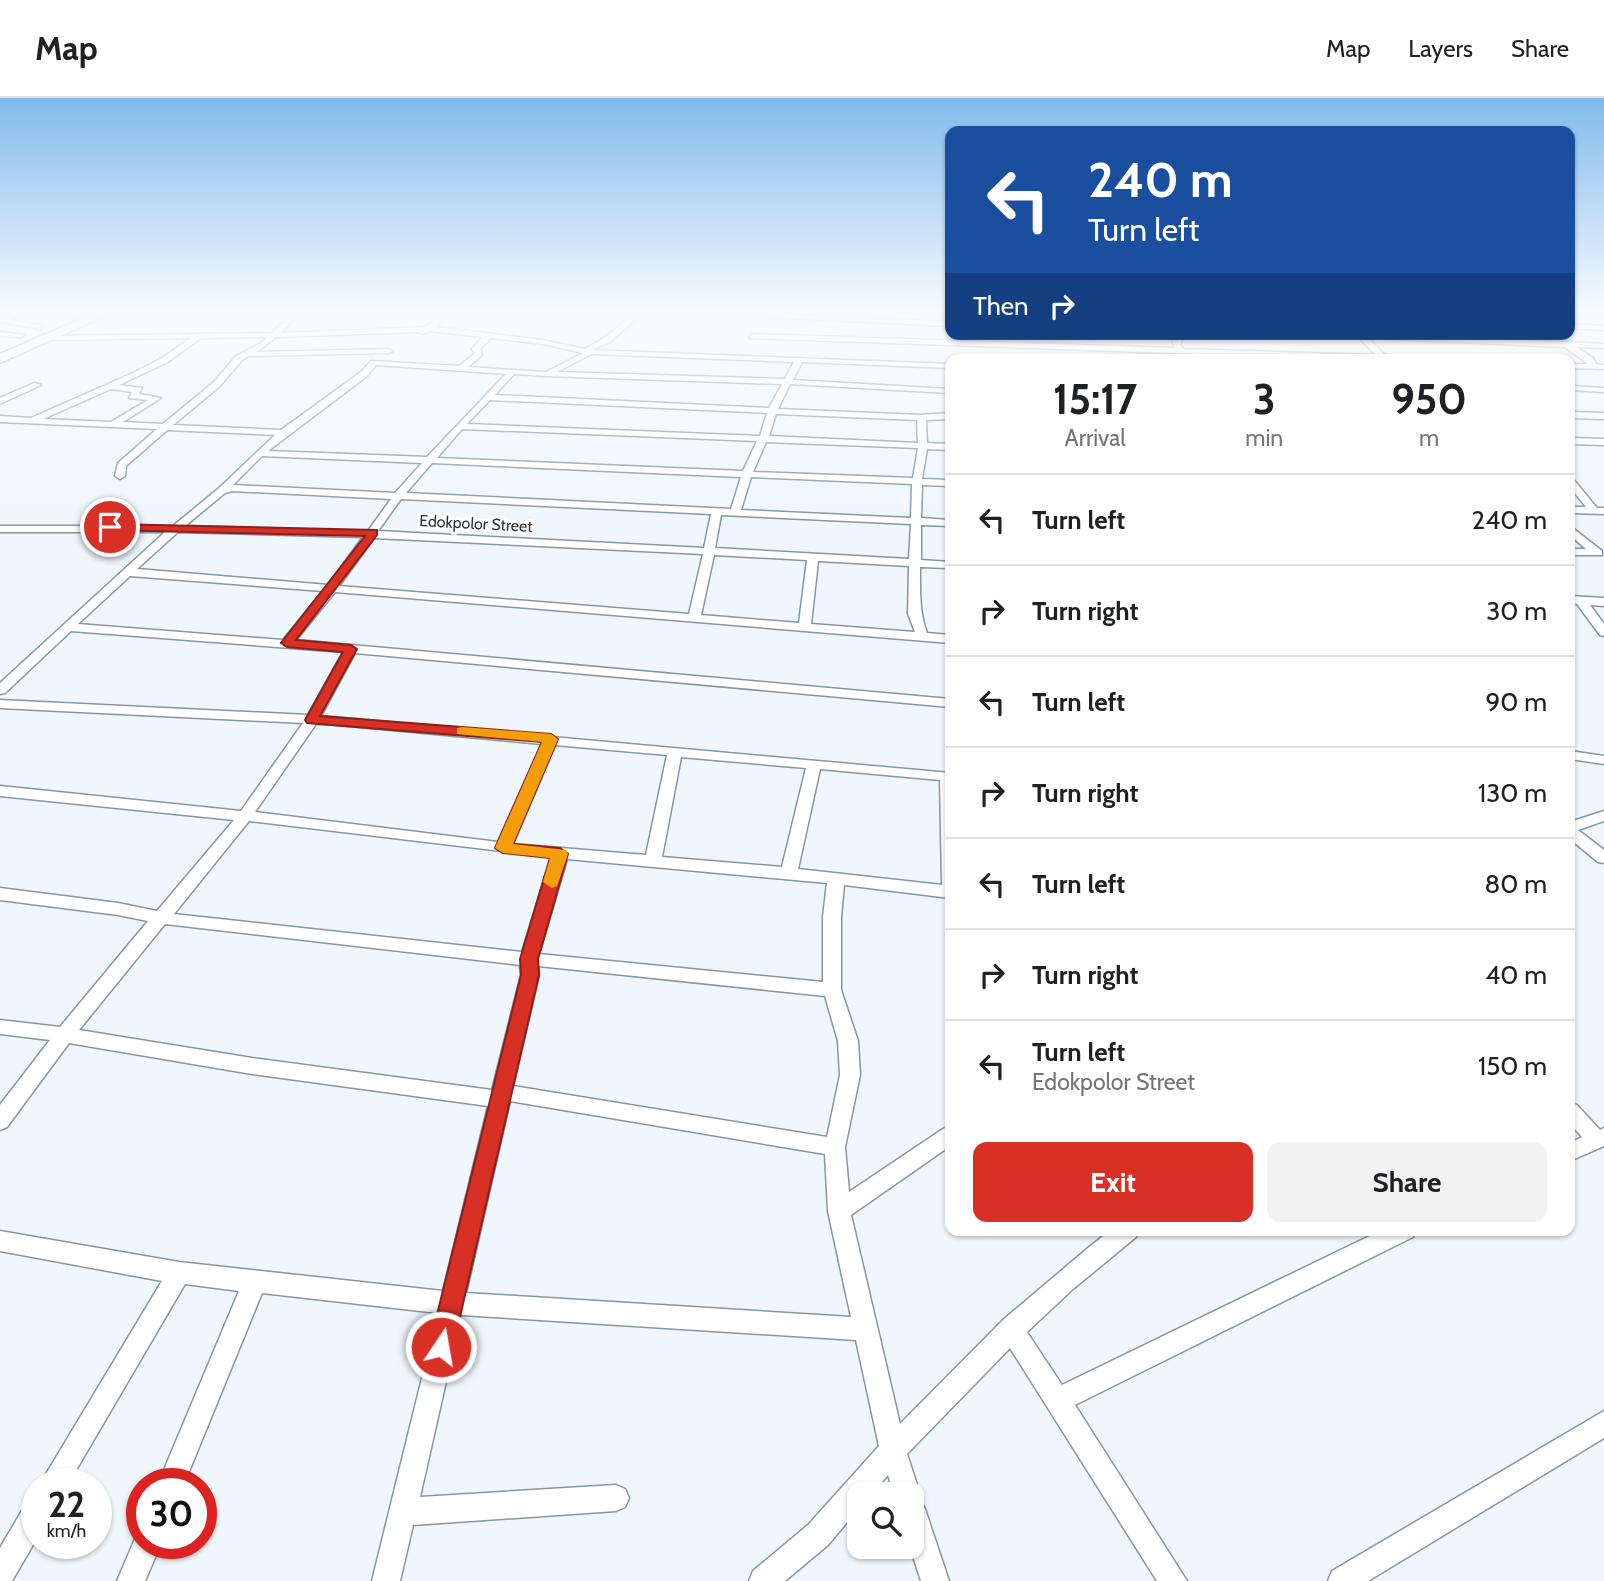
<!DOCTYPE html>
<style>
body{margin:0;font-family:Cabin,sans-serif;background:#f2f2f2;color:#202124;height:100vh;display:flex;flex-direction:column;font-size:26px;white-space:nowrap}
*{box-sizing:border-box;margin:0}
p{font-size:23px;color:#757577}
.icon{flex:none;width:38px;height:38px;fill:none;stroke:currentColor;stroke-width:2;stroke-linecap:round;stroke-linejoin:round}
.map{position:relative;flex:1;overflow:hidden}
.details{position:absolute;left:945px;top:256px;width:630px;height:882px;display:flex;flex-direction:column;background:#fff;border-radius:14px;box-shadow:0 2px 5px #0004}
.details>*{flex:none}
.top-card{position:absolute;left:945px;top:28px;width:630px;height:214px;border-radius:14px;box-shadow:0 2px 5px #0004;background:#1a4fa0;color:#fff;overflow:hidden}
.controls{position:absolute;left:847px;top:1384px;display:grid;gap:14px}
.controls a{display:grid;place-items:center;width:77px;height:77px;border-radius:14px;background:#fff;box-shadow:0 2px 5px #0004;font-size:35px}
.speed{position:absolute;left:21px;top:1370px;display:flex;gap:14px;font-size:35px;font-weight:700;text-align:center}
.speed>*{display:grid;place-content:center;width:91px;height:91px;border-radius:50%;background:#fff;box-shadow:0 2px 5px #0004;line-height:1}
.speed small{font-size:18px;font-weight:400}
.speed .limit{border:10px solid #d22;background:#fff;color:#111}
.pin{position:absolute;display:grid;place-items:center;width:60px;height:60px;color:#fff;margin:-30px;border:4px solid #fff;border-radius:50%;box-shadow:0 2px 7px #0007}
.me{position:absolute;width:77px;margin:-38px;rotate:12deg;stroke-linejoin:round;filter:drop-shadow(0 0 5px #0008)}
.turn{display:flex;align-items:center;gap:24px;height:147px;padding:0 28px;font-size:32px}
.turn .icon{width:91px;height:91px;stroke-width:2.5}
.turn b{display:block;font-size:49px;line-height:60px}
.then{display:flex;align-items:center;height:66px;padding:0 28px;background:#0003;gap:14px;font-size:26px}
.eta{display:flex;justify-content:space-evenly;align-items:center;height:119px;text-align:center}
.eta b{font-size:42px;font-weight:700;line-height:49px}
.button{display:flex;gap:14px;margin-top:auto;padding:14px 28px}
.button a{flex:1;height:80px;border-radius:14px;background:#d93025;color:#fff;font-size:28px;font-weight:700;line-height:80px;text-align:center}
.button a+a{background:#f2f2f2;color:#202124}
ul{padding:0;list-style:none}
li{display:flex;align-items:center;gap:21px;height:91px;padding:0 28px;border-top:2px solid #e0e0e0}
li div{flex:1}
li b{display:block;font-size:26px}
li em{font-style:normal}
header{display:flex;align-items:center;gap:42px;box-sizing:border-box;height:98px;padding:0 35px;background:#fff;border-bottom:2px solid #e0e0e0}
header strong{font-size:33px}
nav{display:flex;gap:38px;margin-inline-start:auto;font-size:24px}
.map>svg:first-child{display:block}
</style>
<header>
<strong>Map</strong>
<nav><a>Map</a><a>Layers</a><a>Share</a></nav>
</header>
<div class="map">
<svg width="1604" height="1483" viewBox="0 0 1604 1483">
<rect width="100%" height="100%" fill="#eff7fd"/>
<g fill="none" stroke-linecap="round" stroke-linejoin="round">
<defs>
<g id="street">
<polygon points="20,214 29,214 10,222 41,227 41,231 0,224 0,220"/>
<path d="M293 214H300L281 235 427 229 443 214H450L435 229 543 242 585 251 604 240 637 214H644L610 244 592 252 950 266V270L802 264 793 282 950 291V295L790 286 778 311 921 317 950 315V321L926 322 927 345 950 346V352L927 351 922 381 950 382V388L922 387 921 420 950 422V428L921 427V462L950 464V470L920 469C920 493 919 513 927 535L950 537V545L335 494 296 542 950 601V609L355 555 321 618 950 675V800L844 787 841 819V892L858 943 860 977 845 1049 849 1094 943 1031 950 1028V1048L851 1117 900 1326 1003 1222 1088 1150 1111 1132H1139L1136 1139 1073 1191 1027 1234 1062 1287 1382 1132H1416L1413 1139 1075 1307 1187 1483H1157L1010 1250 907 1356 920 1396 919 1400 925 1411 949 1483H921L910 1449 912 1396H894L888 1377 871 1396H859V1410L828 1447 785 1483H749L753 1473 808 1427 879 1348 856 1242 461 1217 420 1399 616 1387 625 1391 629 1400 625 1409 616 1413 413 1427 400 1483H372L438 1215 262 1195 184 1386H158L239 1193 185 1186 68 1386H40L162 1183 0 1153V1133L179 1164 443 1193 488 1008 252 976 69 945 7 1029 0 1032V1007L50 942 0 936V922L60 929 148 823 118 817 0 802V790L118 805 157 813 234 722 0 698V688L241 713 303 625 0 610V602L308 617 343 554 71 533 5 595 0 596V585L165 434H0V428H173L218 391 275 337 167 332 126 368 125 378 120 381 115 378 118 365 157 331 0 324V318L31 320 133 275 162 260 191 240 49 242 46 238 272 235ZM430 233 483 239 472 251 475 255 459 268 371 263 361 274 281 332 173 327 220 288 242 262 249 258 389 255 393 253 389 251 257 254 276 239 419 234 422 236ZM268 239 261 245 236 258 214 284 163 326 123 324 161 300 139 296 142 290 119 287 168 264 201 240ZM491 240 543 246 583 255 546 274 468 269 482 257 480 251ZM591 256 794 264 785 281 557 274ZM376 267 506 276 427 359 268 353 367 278ZM514 276 547 278 782 286 769 310 495 297ZM111 291 132 294 129 300 148 302 111 324 43 321ZM490 302 767 315 760 338 467 326ZM776 316 917 322 918 345 769 338ZM462 331 757 343 743 373 437 360ZM766 344 918 350 913 380 753 374ZM262 358 422 365 395 395 233 387ZM432 365 741 379 731 411 406 395ZM751 379 912 386 911 420 741 412ZM232 393 391 401 368 433 185 428 225 395ZM401 401 711 416 704 450 378 433ZM721 417 911 426 909 461 715 450ZM178 434 363 439 328 487 137 471ZM374 440 703 456 689 516 339 488ZM714 457 807 462 799 525 701 517ZM818 463 909 468 908 516 915 534 811 526ZM130 478 323 493 283 542 78 526ZM316 626H327L542 646 498 744 255 714ZM555 647 667 657 646 757 513 746ZM681 659 806 670 782 769 662 759ZM820 671 940 682 942 787 798 771ZM249 723 551 759 522 854 174 816ZM567 761 827 785 823 819V884L539 856ZM165 826 520 867 521 877 492 992 252 960 79 932ZM538 868 825 898 838 943 840 977 827 1039 513 988 539 877ZM510 1003 825 1056 828 1113 851 1219 466 1195Z"/>
<polygon points="768,216 950,224 950,228 766,219"/>
<polygon points="1570,226 1604,228 1604,232 1570,230"/>
<polygon points="0,234 25,237 21,239 0,238"/>
<polygon points="752,236 1175,250 1170,236 1178,236 1182,243 1180,247 1184,251 1376,257 1359,240 1325,236 1566,244 1604,246 1604,250 1576,249 1593,260 1596,266 1604,267 1604,271 1570,270 1570,266 1588,266 1565,249 1368,240 1385,257 1425,261 1346,261 749,240"/>
<polygon points="34,285 41,287 0,306 0,300"/>
<polygon points="1570,288 1604,290 1604,294 1570,292"/>
<polygon points="1570,314 1604,315 1604,321 1570,320"/>
<polygon points="1570,340 1604,341 1604,347 1570,346"/>
<polygon points="1570,380 1573,381 1597,410 1604,410 1604,416 1570,415 1570,409 1586,409 1570,389"/>
<polygon points="1570,428 1602,453 1602,457 1570,457 1570,451 1586,451 1570,437"/>
<polygon points="1570,498 1604,500 1604,508 1590,507 1604,526 1604,538 1600,537 1577,506 1570,505"/>
<polygon points="1570,653 1604,658 1604,666 1570,661"/>
<polygon points="1604,713 1604,723 1578,732 1604,752 1604,765 1598,764 1570,741 1570,724"/>
<polygon points="1570,1005 1577,1007 1600,1032 1604,1030 1604,1048 1570,1063 1570,1045 1582,1039 1570,1026"/>
<polygon points="1604,1313 1604,1340 1368,1483 1328,1483 1332,1473"/>
<polygon points="37,1401 37,1440 12,1483 0,1483 0,1450 27,1404"/>
<polygon points="142,1434 142,1446 161,1446 145,1483 117,1483 137,1436"/>
</g>
<polygon id="highway" points="97,214 114,214 0,265 0,256"/>
</defs>
<use href="#street" stroke="#8497a4" stroke-width="3"/>
<use href="#highway" stroke="#8497a4" stroke-width="3"/>
<use href="#street" fill="#fff" fill-rule="evenodd"/>
<use href="#highway" fill="#fff" fill-rule="evenodd"/>
</g>
<linearGradient id="sky" x2="0" y2="1"><stop stop-color="#81bbeb"/><stop offset="0.51" stop-color="#f8fbfe"/><stop offset="1" stop-color="#f8fbfe" stop-opacity="0"/></linearGradient>
<rect width="1604" height="421" fill="url(#sky)"/>
<polygon fill="#d93025" stroke="#8d1f18" stroke-width="2" points="110,426 377,432 377,437 296,542 351,547 357,551 320,618 551,636 558,641 513,746 560,750 568,756 538,861 539,877 453,1249 450,1258 441,1261 433,1258 429,1249 521,877 520,861 550,760 503,755 495,750 542,644 307,625 305,622 343,554 287,549 281,545 365,438 106,432 105,429"/>
<polygon fill="#f59e0b" points="462,629 551,636 558,641 513,746 566,752 568,756 557,788 552,790 543,784 550,760 503,755 495,750 542,644 457,636 457,630"/>
<g text-anchor="middle" stroke-width="6" stroke-linejoin="round" paint-order="stroke">
<g font-size="16" fill="#2b3338" stroke="#fff">
<text transform="translate(476 425) rotate(3)" y="6">Edokpolor Street</text>
</g>
</g>
</svg>
<div class="controls">
<a><svg class="icon" aria-label="search" viewBox="0 0 24 24"><circle cx="10" cy="10" r="6"/><path d="M15 15l6 6"/></svg></a>
</div>
<div class="speed"><div>22<small>km/h</small></div><div class="limit">30</div></div>
<div class="pin" style="left:110px;top:429px;background:#d93025"><svg class="icon" aria-label="arrive" viewBox="0 0 24 24"><path d="M6 21V4h12l-3 4 3 4H6"/></svg></div>
<svg class="me" style="left:441px;top:1249px" viewBox="-20 -20 40 40"><circle r="17" fill="#d93025" stroke="#fff" stroke-width="3"/><path d="M0-11L8 9 0 5-8 9z" fill="#fff"/></svg>
<div class="top-card">
<div class="turn"><svg class="icon" aria-label="left" viewBox="0 0 24 24"><path d="M17 20v-9H6M10 6l-5 5 5 5"/></svg><div><b>240 m</b>Turn left</div></div>
<div class="then">Then<svg class="icon" aria-label="right" viewBox="0 0 24 24"><path d="M7 20v-9h11M14 6l5 5-5 5"/></svg></div>
</div>
<section class="details">
<div class="eta">
<div><b>15:17</b><p>Arrival</p></div>
<div><b>3</b><p>min</p></div>
<div><b>950</b><p>m</p></div>
</div>
<ul>
<li><svg class="icon" aria-label="left" viewBox="0 0 24 24"><path d="M17 20v-9H6M10 6l-5 5 5 5"/></svg><div><b>Turn left</b></div><em>240 m</em></li>
<li><svg class="icon" aria-label="right" viewBox="0 0 24 24"><path d="M7 20v-9h11M14 6l5 5-5 5"/></svg><div><b>Turn right</b></div><em>30 m</em></li>
<li><svg class="icon" aria-label="left" viewBox="0 0 24 24"><path d="M17 20v-9H6M10 6l-5 5 5 5"/></svg><div><b>Turn left</b></div><em>90 m</em></li>
<li><svg class="icon" aria-label="right" viewBox="0 0 24 24"><path d="M7 20v-9h11M14 6l5 5-5 5"/></svg><div><b>Turn right</b></div><em>130 m</em></li>
<li><svg class="icon" aria-label="left" viewBox="0 0 24 24"><path d="M17 20v-9H6M10 6l-5 5 5 5"/></svg><div><b>Turn left</b></div><em>80 m</em></li>
<li><svg class="icon" aria-label="right" viewBox="0 0 24 24"><path d="M7 20v-9h11M14 6l5 5-5 5"/></svg><div><b>Turn right</b></div><em>40 m</em></li>
<li><svg class="icon" aria-label="left" viewBox="0 0 24 24"><path d="M17 20v-9H6M10 6l-5 5 5 5"/></svg><div><b>Turn left</b><p>Edokpolor Street</p></div><em>150 m</em></li>
</ul>
<div class="button"><a>Exit</a><a>Share</a></div>
</section>
</div>
